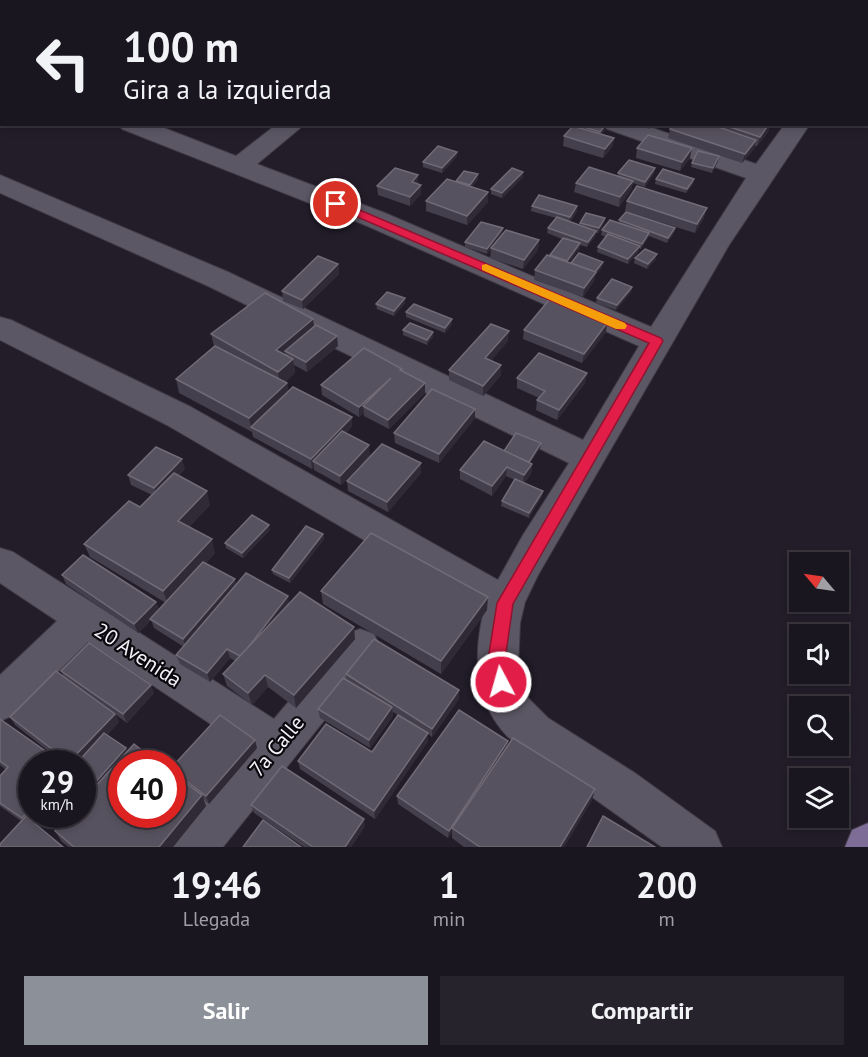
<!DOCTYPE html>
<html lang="es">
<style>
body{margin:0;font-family:"PT Sans",sans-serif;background:#27232c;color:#f1f3f6;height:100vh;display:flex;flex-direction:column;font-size:22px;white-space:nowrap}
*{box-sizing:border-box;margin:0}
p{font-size:20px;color:#9f9fa4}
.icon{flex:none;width:33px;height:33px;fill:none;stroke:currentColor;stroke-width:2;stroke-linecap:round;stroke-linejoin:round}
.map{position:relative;height:847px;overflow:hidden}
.sheet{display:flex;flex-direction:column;background:#1a161f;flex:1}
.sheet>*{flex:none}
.guide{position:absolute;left:0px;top:0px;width:868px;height:126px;box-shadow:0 3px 9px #0003,0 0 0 2px #38353d;background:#1a161f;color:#f1f3f6;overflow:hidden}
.needle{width:39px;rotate:299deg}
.controls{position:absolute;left:789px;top:552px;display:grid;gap:12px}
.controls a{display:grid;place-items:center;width:60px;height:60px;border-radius:0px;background:#1a161f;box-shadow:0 3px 9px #0003,0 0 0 2px #38353d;font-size:30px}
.speed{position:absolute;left:18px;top:750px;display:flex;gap:12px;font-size:30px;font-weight:700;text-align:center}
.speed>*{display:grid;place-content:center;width:78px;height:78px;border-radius:50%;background:#1a161f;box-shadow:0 3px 9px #0003,0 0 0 2px #38353d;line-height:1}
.speed small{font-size:15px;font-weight:400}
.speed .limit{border:9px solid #d22;background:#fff;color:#111}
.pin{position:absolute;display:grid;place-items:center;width:51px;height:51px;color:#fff;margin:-26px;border:3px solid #fff;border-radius:50%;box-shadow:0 2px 6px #0007}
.me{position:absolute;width:66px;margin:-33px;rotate:354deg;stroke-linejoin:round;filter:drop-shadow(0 0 4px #0008)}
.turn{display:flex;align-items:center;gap:21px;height:126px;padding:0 24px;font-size:27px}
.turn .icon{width:78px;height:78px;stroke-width:2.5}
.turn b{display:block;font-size:42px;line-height:51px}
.eta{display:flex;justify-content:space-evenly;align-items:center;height:102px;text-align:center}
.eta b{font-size:36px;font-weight:800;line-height:42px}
.action{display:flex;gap:12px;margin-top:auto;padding:12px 24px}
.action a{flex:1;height:69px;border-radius:0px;background:#8c9099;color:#fff;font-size:24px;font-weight:800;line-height:69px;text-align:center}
.action a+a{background:#27232c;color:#f1f3f6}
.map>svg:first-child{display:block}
</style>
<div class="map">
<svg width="868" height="847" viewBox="0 0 868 847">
<rect width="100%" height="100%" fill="#221d29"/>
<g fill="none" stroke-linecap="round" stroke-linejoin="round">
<defs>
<g id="minor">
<polygon points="60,0 82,0 59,2"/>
<polygon points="129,0 151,0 128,2"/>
<polygon points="259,0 282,0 283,2 260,2"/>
<polygon points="868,27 868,41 867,42 867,28"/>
<polygon points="0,32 2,32 0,46"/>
<polygon points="0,81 2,81 0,96"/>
<path d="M119 124H154L236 156 277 124H305L257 164 385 213 651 327 746 178 607 129 604 124H641L756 164 785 124H810L729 245 538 575 525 602 520 623 518 669 522 692 548 718 635 773 715 831 722 847H662L508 737C474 702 473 655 484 610L167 425 0 340V317L11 320 191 407 498 580 523 535 569 463 208 286 0 193V175L228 272 583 440 639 346 365 225 122 129Z"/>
<polygon points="0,548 13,552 274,719 346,634 360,629 374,634 380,646 374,658 223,847 171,847 178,831 248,749 88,642 14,715 0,721 0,675 57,621 0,583"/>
</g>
<polygon id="major" points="868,823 868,847 845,847 852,830"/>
</defs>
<use href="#minor" stroke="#3f3a45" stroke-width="2"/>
<use href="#major" stroke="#3f3a45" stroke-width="2"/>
<use href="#minor" fill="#5c5765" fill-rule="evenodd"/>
<use href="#major" fill="#7e6d96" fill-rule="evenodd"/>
</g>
<g fill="#443f4c">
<polygon points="567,124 606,124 606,129 602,134 614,138 612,147 603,158 563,146 564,136 571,128 567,127"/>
<polygon points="636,124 654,124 650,129"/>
<polygon points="673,124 770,124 768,132 757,146 755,146 754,149 742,163 668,138 670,129"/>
<polygon points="637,148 690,158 680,171 636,158"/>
<polygon points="457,152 457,156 442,173 423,167 423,162"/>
<polygon points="719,156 718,161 712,173 691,167 692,163"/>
<polygon points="655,168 654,173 645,187 633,183 631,190 619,207 574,192 576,183 618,176 618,173"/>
<polygon points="478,174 478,179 472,187 488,192 488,202 467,225 426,211 426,201 456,182"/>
<polygon points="418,175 418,184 421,194 410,206 378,195 377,186"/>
<polygon points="523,177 502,198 491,194 491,189"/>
<polygon points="656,179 694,179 693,184 686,193 655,184"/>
<polygon points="627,201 704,218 695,233 625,211"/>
<polygon points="532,206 577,211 570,222 579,225 580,223 605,218 604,223 598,233 596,233 596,235 587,247 580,245 580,248 569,262 602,267 595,276 594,281 583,297 534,280 535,270 550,256 562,239 547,233 548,228 556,218 531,211"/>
<polygon points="619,220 675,228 674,233 667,243 649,236 641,249 639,248 639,251 628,264 597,252 598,247 606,237 601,235 602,230 619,223"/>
<polygon points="503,228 503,233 539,240 538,250 523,269 490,258 491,249 487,254 465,247 465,242"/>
<polygon points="635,258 656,259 647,269 634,263"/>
<polygon points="338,264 339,274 303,309 283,301 282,291"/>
<polygon points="632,287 631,292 616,310 596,303 597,298"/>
<polygon points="405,303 394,316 377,309 376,304"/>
<polygon points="406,312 452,319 452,324 445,333 406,317"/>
<polygon points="314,326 338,346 307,372 294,365 295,373 285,382 287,383 288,391 352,426 346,433 370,455 341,485 314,470 314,467 312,469 253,437 252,432 179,393 176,379 214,346 211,334"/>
<polygon points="403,330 433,337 427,345 403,335"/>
<polygon points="524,330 606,332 582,363 523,339"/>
<polygon points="508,341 491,360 501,365 501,375 483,396 449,380 449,370"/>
<polygon points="402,371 425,393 389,429 364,416 364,413 359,417 322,395 321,385"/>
<polygon points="587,373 585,383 557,420 536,410 537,400 539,398 517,388 517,378"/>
<polygon points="475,409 475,418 439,463 395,443 394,433"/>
<polygon points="541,443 540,448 530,463 532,464 531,474 524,483 543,491 542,496 529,518 501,506 502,501 515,480 506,476 492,496 460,479 460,470 504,451"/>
<polygon points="185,469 178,476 210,505 189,527 215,553 206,563 236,584 290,603 355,639 296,708 268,687 252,705 227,686 223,674 235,661 230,658 210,682 180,664 176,655 184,647 154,628 151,620 138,633 66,584 62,575 156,602 159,610 166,603 90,557 84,544 140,507 152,495 131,485 128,475"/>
<polygon points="421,473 388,512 348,491 347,481"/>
<polygon points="270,530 243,558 226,548 225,543"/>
<polygon points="323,534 324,539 290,583 273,574 272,570"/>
<polygon points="321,591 487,610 441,674 323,604"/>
<polygon points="61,671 154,693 127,723 115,714 119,722 107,735 126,748 127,751 173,774 172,767 257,748 209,804 203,799 206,806 173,847 69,847 62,842 55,831 85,798 82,796 82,764 65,764 15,725 10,717 64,677"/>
<polygon points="346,674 459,690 459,699 432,737 428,734 428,741 375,819 300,769 298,761 372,752 401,717 393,712 393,716 370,748 320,718 318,709 346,680"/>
<polygon points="0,719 32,814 21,821 0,806 0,776 6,770 0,765"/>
<polygon points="508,745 595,789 592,800 564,847 464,847 452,838 452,832 448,838 398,804 397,796"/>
<polygon points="251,805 365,826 351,847 304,847 254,813"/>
</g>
<g fill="#2f2a36">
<polygon points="606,124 606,129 600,137 600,132"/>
<polygon points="769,124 770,124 768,132 757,146 760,137"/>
<polygon points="614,138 612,147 603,158 605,149"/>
<polygon points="756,140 754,149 742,163 745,154"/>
<polygon points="692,148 690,158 680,171 682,162"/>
<polygon points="457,152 457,156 442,173 442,168"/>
<polygon points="719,156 718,161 712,173 713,168"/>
<polygon points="655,168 654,173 645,187 645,182"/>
<polygon points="523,172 523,177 502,198 502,193"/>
<polygon points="478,174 478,179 470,190 470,185"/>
<polygon points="418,175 418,185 412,182"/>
<polygon points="694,179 693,184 686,193 687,189"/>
<polygon points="633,181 631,190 619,207 620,197"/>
<polygon points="421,185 421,194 410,206 410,197"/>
<polygon points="488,192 488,202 467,225 467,216"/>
<polygon points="577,206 577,211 569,222 570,217"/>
<polygon points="707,208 704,218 695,233 697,224"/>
<polygon points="605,218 604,223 598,233 599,228"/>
<polygon points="503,228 503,233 487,254 487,249"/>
<polygon points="675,228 674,233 667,243 668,238"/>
<polygon points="596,231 596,235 587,247 588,242"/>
<polygon points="649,233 648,238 641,249 642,244"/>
<polygon points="539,240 538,250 523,269 524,260"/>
<polygon points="580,243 580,248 567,266 567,261"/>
<polygon points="640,246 639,251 628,264 628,259"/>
<polygon points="657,254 656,259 647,269 648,264"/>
<polygon points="603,262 602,267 595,276 594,281 583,297 584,288"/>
<polygon points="338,264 339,274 303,309 302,300"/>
<polygon points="632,287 631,292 616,310 617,305"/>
<polygon points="405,298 405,303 394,316 394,311"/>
<polygon points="313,319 315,333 285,351 286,357 276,350"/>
<polygon points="452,319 452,324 445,333 445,328"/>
<polygon points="607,323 606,332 582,363 584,354"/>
<polygon points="509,331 508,341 485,368 485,358"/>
<polygon points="433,332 433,337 427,345 427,340"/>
<polygon points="337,336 338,346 307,372 306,362"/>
<polygon points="293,359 295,373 280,386 278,372"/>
<polygon points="501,365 501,375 483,396 483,386"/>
<polygon points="587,373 585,383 557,420 559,410"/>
<polygon points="391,378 363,406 364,413 359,417 359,407"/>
<polygon points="287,383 289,397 251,427 252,432 249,418"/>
<polygon points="425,383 425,393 389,429 388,420"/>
<polygon points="475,409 475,418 439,463 439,454"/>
<polygon points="352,417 352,426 317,463 313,461 314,467 312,469 311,459"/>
<polygon points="541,443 540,448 528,467 529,462"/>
<polygon points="369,445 370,455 341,485 340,476"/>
<polygon points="182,459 185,469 157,498 154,488"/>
<polygon points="421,463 421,473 388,512 387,502"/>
<polygon points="532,464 531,474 523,484 524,475"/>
<polygon points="507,467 506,476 492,496 492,486"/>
<polygon points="207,491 210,505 182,534 178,521"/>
<polygon points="543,491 542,496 529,518 529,513"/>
<polygon points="269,525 270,530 243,558 242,553"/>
<polygon points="323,534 324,539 290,583 289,578"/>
<polygon points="212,539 215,553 168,604 163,591"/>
<polygon points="235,579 237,589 186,648 183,639"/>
<polygon points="288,596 290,605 240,657"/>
<polygon points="488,597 487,610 441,674 441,661"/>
<polygon points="156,602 159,611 138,633 134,624"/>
<polygon points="354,627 355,639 296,708 294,695"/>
<polygon points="227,649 230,658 210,682 207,673"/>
<polygon points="265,675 268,687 252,705 248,693"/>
<polygon points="151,685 154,693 127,723 123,714"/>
<polygon points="459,690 459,699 432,737 432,729"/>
<polygon points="392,707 393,716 370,748 369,740"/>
<polygon points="115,714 119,722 80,764 70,764 69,762"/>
<polygon points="428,733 428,741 375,819 374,811"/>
<polygon points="255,740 257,748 209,804 206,796"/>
<polygon points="508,741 507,749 452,828 452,832 448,838 449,831"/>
<polygon points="126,748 130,756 90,802 85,794"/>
<polygon points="595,789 592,800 564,847 560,847"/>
<polygon points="202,795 206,806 173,847 159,847"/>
<polygon points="32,807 32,814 37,814 27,826 22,818"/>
<polygon points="364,819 365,826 351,847 345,847"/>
</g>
<g fill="#57525f" stroke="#706b77" stroke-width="1.5">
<polygon points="575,124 606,124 600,132"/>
<polygon points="673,124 710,124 756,140 745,154 670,129"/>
<polygon points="721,124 769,124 760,137"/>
<polygon points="573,126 614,138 605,149 564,136"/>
<polygon points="648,135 692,148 682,162 637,148"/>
<polygon points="438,146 457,152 442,168 423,162"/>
<polygon points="698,151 719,156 713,168 692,163"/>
<polygon points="629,160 655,168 645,182 618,173"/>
<polygon points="589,167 633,181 620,197 576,183"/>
<polygon points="395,168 418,175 412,182 421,185 410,197 377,186"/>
<polygon points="512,168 523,172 502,193 491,189"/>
<polygon points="663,169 694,179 687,189 656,179"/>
<polygon points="464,171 478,174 470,185 456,181"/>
<polygon points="447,179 488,192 467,216 426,201"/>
<polygon points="637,186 707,208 697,224 627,201"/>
<polygon points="539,195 577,206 570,217 532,206"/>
<polygon points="626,212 675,228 668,238 619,220"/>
<polygon points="586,213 605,218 599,228 580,223"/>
<polygon points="557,217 596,231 588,242 548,228"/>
<polygon points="610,220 649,233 642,244 602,230"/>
<polygon points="481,222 503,228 487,249 465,242"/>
<polygon points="506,230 539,240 524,260 491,248"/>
<polygon points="608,234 640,246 628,259 598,247"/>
<polygon points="563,238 580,243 567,261 550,255"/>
<polygon points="645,249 657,254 648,264 635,258"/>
<polygon points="579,253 603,262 595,272 571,263"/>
<polygon points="547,255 596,272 584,288 535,270"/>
<polygon points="318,256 338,264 302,300 282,291"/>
<polygon points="612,279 632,287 617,305 597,298"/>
<polygon points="387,292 405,298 394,311 376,304"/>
<polygon points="265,293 313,319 276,350 293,359 278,372 211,334"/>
<polygon points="549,300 607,323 584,354 524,330"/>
<polygon points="414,304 452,319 445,328 406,312"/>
<polygon points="410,323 433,332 427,340 403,330"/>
<polygon points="491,324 509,331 485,358 501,365 483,386 449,370"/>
<polygon points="316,325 337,336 306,362 285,351"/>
<polygon points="215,346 287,383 249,418 176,379"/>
<polygon points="364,348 402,369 400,370 425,383 388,420 363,406 391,378 359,407 321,385"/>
<polygon points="539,353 587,373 559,410 537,400 545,391 517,378"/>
<polygon points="293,387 352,417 311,459 251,427"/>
<polygon points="432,389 475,409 439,454 394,433"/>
<polygon points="342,431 369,445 340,476 313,461"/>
<polygon points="516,433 541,443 529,462 504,451"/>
<polygon points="484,441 532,464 524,475 507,467 492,486 460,470"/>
<polygon points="382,444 421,463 387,502 347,481"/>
<polygon points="156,447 182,459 154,488 128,475"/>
<polygon points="174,473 207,491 178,521 212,539 163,591 84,544 129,501 140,507"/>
<polygon points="515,479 543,491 529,513 502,501"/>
<polygon points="252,515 269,525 242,553 225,543"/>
<polygon points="306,526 323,534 289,578 272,570"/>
<polygon points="371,533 488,597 441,661 321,591"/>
<polygon points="83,555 156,602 134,624 62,575"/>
<polygon points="203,562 235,579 183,639 150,619"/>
<polygon points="246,573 288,596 246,650 240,656 227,649 207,673 176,655"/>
<polygon points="300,592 354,627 294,695 265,675 248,693 223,674"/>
<polygon points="374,639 459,690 432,729 346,674"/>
<polygon points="89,643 151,685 123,714 61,671"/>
<polygon points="56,671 115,714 69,762 10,717"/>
<polygon points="343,678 392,707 369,740 318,709"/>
<polygon points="459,710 508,741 449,831 397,796"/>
<polygon points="220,715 255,740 206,796 172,770 172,767"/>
<polygon points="398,715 428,733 374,811 298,761 326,724 372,752"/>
<polygon points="0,719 64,764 32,764 32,807 22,818 0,803 0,776 8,767 0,761"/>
<polygon points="104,733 126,748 85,794 82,792 82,764 76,764"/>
<polygon points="513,738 595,789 560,847 480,847 452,828"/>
<polygon points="134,744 159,764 122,764 122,814 172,814 172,773 202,795 159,847 74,847 55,831 70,814 82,814 82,801"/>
<polygon points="282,766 364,819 345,847 313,847 251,805"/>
<polygon points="26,816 63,847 0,847 0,844"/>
<polygon points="603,816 655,847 587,847"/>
<polygon points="263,820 301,847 243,847"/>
</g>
<polygon fill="#e11d48" stroke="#92132f" stroke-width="1.5" points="336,200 661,338 663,341 513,604 505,660 509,682 507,687 501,689 495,687 488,660 497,603 649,343 332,206 332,201"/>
<polygon fill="#f59e0b" points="486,264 625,323 627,326 625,329 616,329 482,270 482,265"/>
<g text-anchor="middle" stroke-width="4.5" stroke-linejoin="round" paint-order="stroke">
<g font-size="21" fill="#f4f1f9" stroke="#0b090e">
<text transform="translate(138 655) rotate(33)" y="7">20 Avenida</text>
<text transform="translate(277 746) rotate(-50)" y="7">7a Calle</text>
</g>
</g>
</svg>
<div class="controls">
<a><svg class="needle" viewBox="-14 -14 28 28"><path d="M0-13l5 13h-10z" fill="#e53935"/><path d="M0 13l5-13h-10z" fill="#9f9fa4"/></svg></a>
<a><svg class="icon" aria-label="sound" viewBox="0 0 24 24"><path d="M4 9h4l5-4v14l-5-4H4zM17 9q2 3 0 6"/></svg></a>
<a><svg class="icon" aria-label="search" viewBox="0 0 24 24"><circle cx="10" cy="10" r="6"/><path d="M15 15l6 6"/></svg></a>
<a><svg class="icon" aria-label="layers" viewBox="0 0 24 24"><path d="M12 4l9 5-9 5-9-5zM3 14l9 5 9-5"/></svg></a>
</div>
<div class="speed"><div>29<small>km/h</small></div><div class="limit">40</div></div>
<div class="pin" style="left:336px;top:204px;background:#d93025"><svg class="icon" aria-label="arrive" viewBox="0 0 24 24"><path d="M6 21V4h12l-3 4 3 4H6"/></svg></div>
<svg class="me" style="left:501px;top:682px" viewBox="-20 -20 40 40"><circle r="17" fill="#e11d48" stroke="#fff" stroke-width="3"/><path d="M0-11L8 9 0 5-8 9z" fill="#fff"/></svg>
<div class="guide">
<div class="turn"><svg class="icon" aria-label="left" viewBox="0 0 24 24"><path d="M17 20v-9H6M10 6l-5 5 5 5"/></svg><div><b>100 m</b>Gira a la izquierda</div></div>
</div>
</div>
<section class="sheet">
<div class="eta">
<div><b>19:46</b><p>Llegada</p></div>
<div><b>1</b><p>min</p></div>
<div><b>200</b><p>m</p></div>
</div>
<div class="action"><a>Salir</a><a>Compartir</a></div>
</section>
